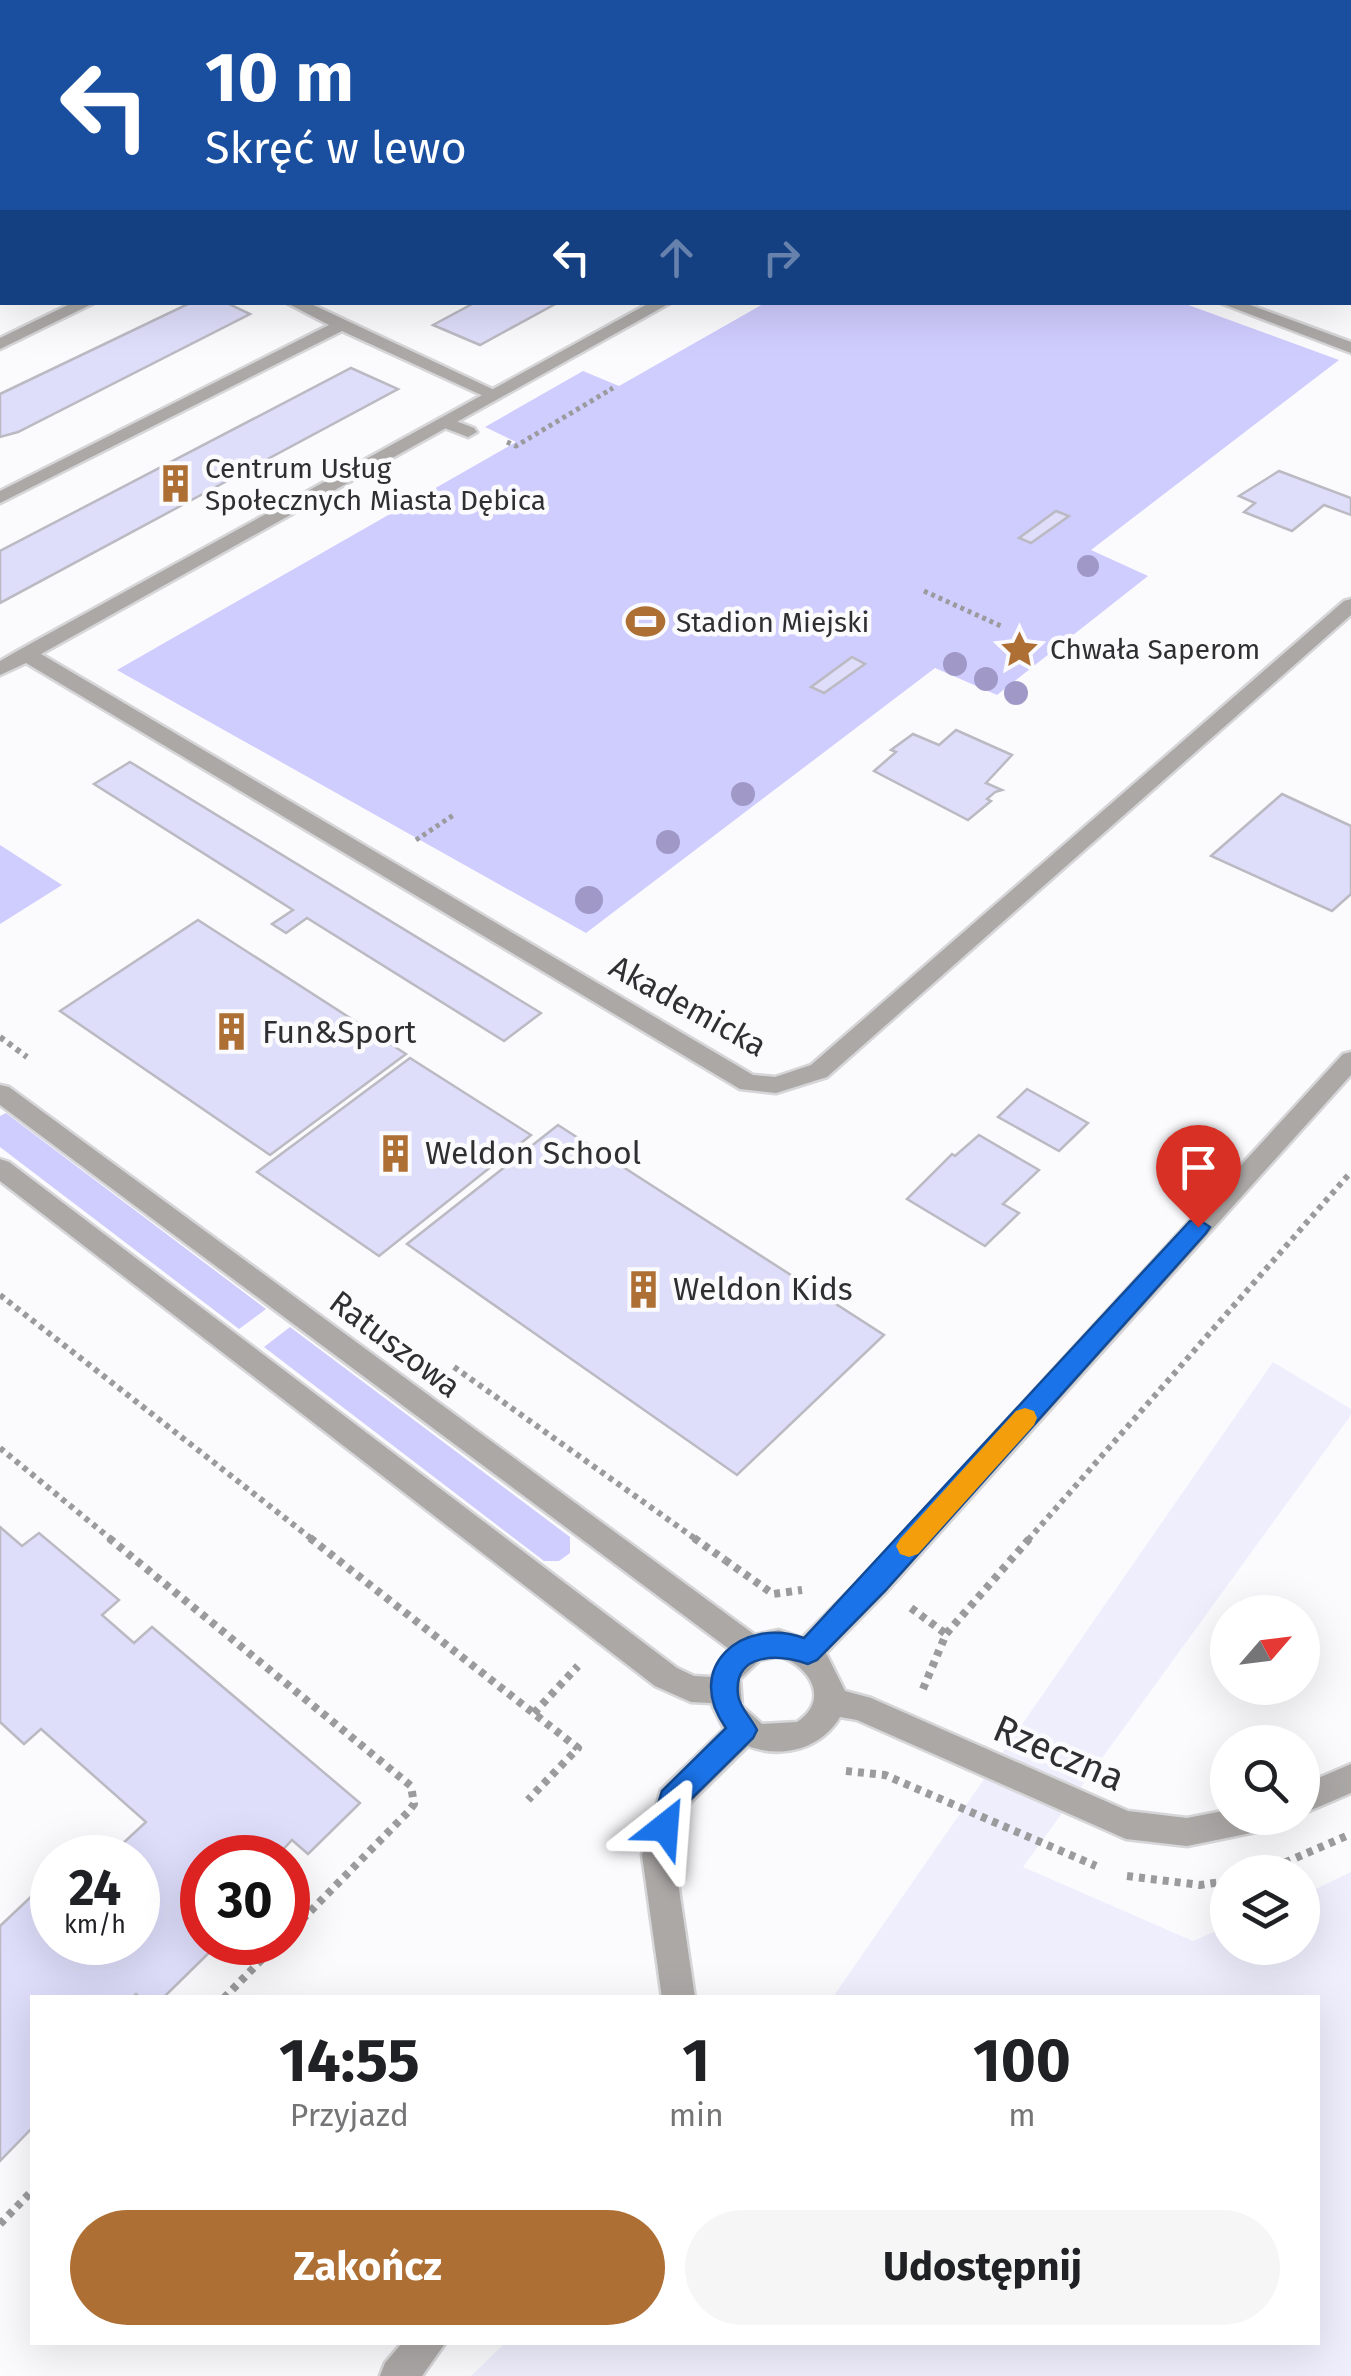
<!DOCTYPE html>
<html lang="pl">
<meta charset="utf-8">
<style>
body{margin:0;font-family:"Fira Sans",sans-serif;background:#f6f6f6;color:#202124;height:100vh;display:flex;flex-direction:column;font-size:38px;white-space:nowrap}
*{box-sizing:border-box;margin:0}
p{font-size:32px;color:#757577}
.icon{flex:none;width:55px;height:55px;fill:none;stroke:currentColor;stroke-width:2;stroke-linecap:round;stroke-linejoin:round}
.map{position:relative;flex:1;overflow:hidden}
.details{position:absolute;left:30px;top:1995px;width:1290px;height:350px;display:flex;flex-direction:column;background:#fff;border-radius:0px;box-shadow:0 10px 40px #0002}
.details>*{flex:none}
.banner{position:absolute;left:0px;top:0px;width:1352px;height:305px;box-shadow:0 10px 40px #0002;background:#1a4fa0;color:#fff;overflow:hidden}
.needle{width:65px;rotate:62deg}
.buttons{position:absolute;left:1210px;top:1595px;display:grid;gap:20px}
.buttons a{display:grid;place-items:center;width:110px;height:110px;border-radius:50%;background:#fff;box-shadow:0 10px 40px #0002;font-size:50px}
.speed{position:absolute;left:30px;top:1835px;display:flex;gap:20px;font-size:50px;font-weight:700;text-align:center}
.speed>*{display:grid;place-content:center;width:130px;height:130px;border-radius:50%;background:#fff;box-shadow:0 10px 40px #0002;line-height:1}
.speed small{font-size:25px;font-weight:400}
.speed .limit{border:15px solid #d22;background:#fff;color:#111}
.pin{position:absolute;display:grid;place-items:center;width:85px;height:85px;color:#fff;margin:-102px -42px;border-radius:50% 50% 50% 0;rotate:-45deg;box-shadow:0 0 10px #0007}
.pin .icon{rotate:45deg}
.me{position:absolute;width:110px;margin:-55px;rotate:28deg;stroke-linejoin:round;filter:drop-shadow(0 0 8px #0008)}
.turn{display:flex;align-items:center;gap:35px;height:210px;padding:0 40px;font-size:45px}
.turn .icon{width:130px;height:130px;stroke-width:2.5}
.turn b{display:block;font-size:70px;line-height:85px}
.lanes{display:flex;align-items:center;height:95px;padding:0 40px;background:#0003;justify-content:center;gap:50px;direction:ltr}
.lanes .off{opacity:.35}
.eta{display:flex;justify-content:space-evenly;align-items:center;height:170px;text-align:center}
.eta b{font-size:60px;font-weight:700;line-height:70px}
.button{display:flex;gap:20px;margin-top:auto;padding:20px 40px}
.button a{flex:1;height:115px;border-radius:60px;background:#ae6f35;color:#fff;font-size:40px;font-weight:700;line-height:115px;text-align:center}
.button a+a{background:#f6f6f6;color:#202124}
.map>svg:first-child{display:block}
</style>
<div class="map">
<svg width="1351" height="2376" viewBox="0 0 1351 2376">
<rect width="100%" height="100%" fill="#fbfbfe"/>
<polygon fill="#efeefd" points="1273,1362 1351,1409 1351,1415 1023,1867 1193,1941 1227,1926 1228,1948 1302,1948 1303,1895 1351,1872 1351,2376 471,2376 506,2342 1318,2342 1318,1998 833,1997"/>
<g fill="#cfccfe">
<polygon points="765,303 1183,303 1339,360 1091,550 1148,576 997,695 935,668 586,933 117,670 516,442 485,427 583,371 619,386"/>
<polygon points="0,845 62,885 0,924"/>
<polygon points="6,1113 266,1309 239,1329 0,1147 0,1116"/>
<polygon points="290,1327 570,1537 570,1553 559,1561 544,1561 264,1347"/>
</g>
<g fill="#deddfa" stroke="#bbbac2" stroke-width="2.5">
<polygon points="192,302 225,302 250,314 18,432 0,437 0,394"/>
<polygon points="476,302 559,302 480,345 433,325"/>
<polygon points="351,368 398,389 0,603 0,551"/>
<polygon points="1279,471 1351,498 1351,515 1324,505 1292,531 1244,512 1255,503 1239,496"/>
<polygon points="1056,511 1069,516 1031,543 1019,538"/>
<polygon points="852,657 865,664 824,693 811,687"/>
<polygon points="956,730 1012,755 986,783 1002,790 995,792 987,799 991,801 968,820 874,771 896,752 891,750 913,734 939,745"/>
<polygon points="130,762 541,1013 504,1041 307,918 286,933 272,924 293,910 94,784"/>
<polygon points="1282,794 1351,826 1351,894 1332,911 1211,856"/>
<polygon points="198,920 406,1054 270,1155 60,1011"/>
<polygon points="410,1058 531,1135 379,1256 257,1172"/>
<polygon points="1027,1089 1088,1123 1059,1151 998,1117"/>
<polygon points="558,1125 884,1335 737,1475 407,1244"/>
<polygon points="979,1135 1039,1170 1003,1204 1019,1213 985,1246 907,1199 952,1154 955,1156"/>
<polygon points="0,1527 22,1546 39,1533 119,1600 102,1615 134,1643 152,1627 360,1803 308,1854 292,1840 275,1858 202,1858 202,1942 220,1942 163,1998 140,1998 136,1994 132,1998 32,1998 32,2128 0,2161 0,1926 52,1877 52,1942 138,1942 138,1858 107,1858 146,1822 41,1729 24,1744 0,1722"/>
</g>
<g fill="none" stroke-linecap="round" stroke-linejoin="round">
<defs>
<g id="service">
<polygon points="74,302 96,302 0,349 0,338"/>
<polygon points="285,302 307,302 505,395 490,399 342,331 0,503 0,491 329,325"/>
<polygon points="448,418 474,428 477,432 468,437 442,427 442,419"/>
</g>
<g id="minor">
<polygon points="1146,0 1167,0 1169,2 1148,2"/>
<rect x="1350" y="52" width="1" height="9"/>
<polygon points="651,302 672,302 41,654 753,1075 775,1077 811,1065 1344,601 1351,599 1351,615 827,1077 776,1093 740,1089 26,663 0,675 0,661 19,650"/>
<polygon points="1218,302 1242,302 1351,342 1351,353"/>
<path d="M1351 1052V1075L886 1592 826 1653 845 1691 871 1698 1128 1811 1187 1818 1228 1810V1818H1280L1276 1828 1187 1846 1126 1839 857 1720 840 1717C821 1749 782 1759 748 1746L686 1807 674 1855 695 1998H662L642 1855 661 1790 724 1729 711 1703 691 1702 655 1686 0 1181V1159L9 1162 677 1668 694 1676 711 1677 729 1649 0 1105V1085L9 1087 755 1635 779 1630 802 1638 866 1574 1343 1054ZM779 1656C811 1667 830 1700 797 1722L762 1724 742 1706 740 1679 760 1660Z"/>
<polygon points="1351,1764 1351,1793 1302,1814 1302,1785"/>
<polygon points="403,2342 446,2342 422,2376 380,2376 385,2363"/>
</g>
<g id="tertiary">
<polyline points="135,2 142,0"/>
<polyline points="0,54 2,53"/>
</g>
</defs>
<use href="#service" stroke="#d6d6d9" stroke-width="5"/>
<use href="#minor" stroke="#d6d6d9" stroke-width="5"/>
<use href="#tertiary" stroke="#d6d6d9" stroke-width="30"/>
<polyline stroke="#9b9b9e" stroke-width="4" stroke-dasharray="2.5 2.5" stroke-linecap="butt" points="610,390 613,388"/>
<g stroke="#9b9b9e" stroke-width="5" stroke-dasharray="4 4" stroke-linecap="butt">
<polyline points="507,442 516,446 613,388"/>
<polyline points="924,591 1001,626"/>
<polyline points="416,840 455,814"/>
</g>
<g stroke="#9b9b9e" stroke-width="6" stroke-dasharray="5 5" stroke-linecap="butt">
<polyline points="0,1037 27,1057"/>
<polyline points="0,1295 313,1540"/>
<polyline points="454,1367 697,1540"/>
<polyline points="0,1448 112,1540"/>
<polyline points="1028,1540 1351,1172"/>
</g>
<g stroke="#9b9b9e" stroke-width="8" stroke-dasharray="6 6" stroke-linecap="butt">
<polyline points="109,1538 411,1786 414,1804 408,1812 288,1934"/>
<polyline points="310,1538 578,1748 528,1800"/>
<polyline points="694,1538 725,1560"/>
<polyline points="725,1560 773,1594 802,1590"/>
<polyline points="911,1608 946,1634"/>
<polyline points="923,1689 946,1634 1030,1538"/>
<polyline points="534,1713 578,1666"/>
<polyline points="846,1771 885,1775 1096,1866"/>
<polyline points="1263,1872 1351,1834"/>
<polyline points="1127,1876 1200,1885 1228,1881"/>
<polyline points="224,1998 279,1942"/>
<polyline points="0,2224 32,2191"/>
</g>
<use href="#service" fill="#aba8a6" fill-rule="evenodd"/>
<use href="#minor" fill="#aba8a6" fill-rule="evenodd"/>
<use href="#tertiary" stroke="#aba8a6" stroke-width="25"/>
</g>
<g fill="#a099c7">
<circle cx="1088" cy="566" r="11"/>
<circle cx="955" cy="664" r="12"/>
<circle cx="986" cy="679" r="12"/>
<circle cx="1016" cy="693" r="12"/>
<circle cx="743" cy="794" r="12"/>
<circle cx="668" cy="842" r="12"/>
<circle cx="589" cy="900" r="14"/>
</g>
<path fill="#1a73e8" stroke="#114b97" stroke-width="2.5" d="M1198 1219 1210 1227 1206 1233 885 1591 817 1660 808 1664C779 1654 733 1652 738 1695 739 1707 752 1719 757 1730L753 1738 684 1806 675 1836 665 1840 655 1836 651 1827 662 1791 726 1728C682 1667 743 1616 804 1638L1190 1221Z"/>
<polygon fill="#f59e0b" points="1025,1408 1034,1411 1037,1418 1034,1425 918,1554 909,1557 900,1554 896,1546 900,1539 1016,1411"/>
<defs>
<symbol id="building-bare" viewBox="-9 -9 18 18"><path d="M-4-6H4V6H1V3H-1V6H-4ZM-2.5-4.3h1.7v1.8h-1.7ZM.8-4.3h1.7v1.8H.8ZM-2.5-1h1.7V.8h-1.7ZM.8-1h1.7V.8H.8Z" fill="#ae6f35" stroke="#fbfbfe" stroke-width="2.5" paint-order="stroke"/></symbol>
<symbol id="stadium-bare" viewBox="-9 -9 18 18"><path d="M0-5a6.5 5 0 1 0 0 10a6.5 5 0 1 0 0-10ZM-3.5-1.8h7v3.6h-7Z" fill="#ae6f35" stroke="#fbfbfe" stroke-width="2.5" paint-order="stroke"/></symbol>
<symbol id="sight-bare" viewBox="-9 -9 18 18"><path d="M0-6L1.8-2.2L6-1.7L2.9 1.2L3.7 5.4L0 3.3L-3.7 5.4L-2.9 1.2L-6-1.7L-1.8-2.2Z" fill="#ae6f35" stroke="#fbfbfe" stroke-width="2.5" paint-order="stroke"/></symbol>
</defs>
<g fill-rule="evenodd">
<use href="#building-bare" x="148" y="456" width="55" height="55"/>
<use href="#stadium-bare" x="618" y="594" width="55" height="55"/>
<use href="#sight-bare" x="992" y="622" width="55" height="55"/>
<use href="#building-bare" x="204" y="1004" width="55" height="55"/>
<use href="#building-bare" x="368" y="1126" width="55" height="55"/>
<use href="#building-bare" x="616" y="1262" width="55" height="55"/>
</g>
<g text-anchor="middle" stroke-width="9" stroke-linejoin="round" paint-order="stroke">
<g font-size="28" fill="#2f2f32" stroke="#fbfbfe" text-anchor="start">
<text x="205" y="478">Centrum Usług<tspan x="205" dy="32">Społecznych Miasta Dębica</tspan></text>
<text x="676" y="632">Stadion Miejski</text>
<text x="1050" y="659">Chwała Saperom</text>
</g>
<g font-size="32" fill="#2f2f32" stroke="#fbfbfe">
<text transform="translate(688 1006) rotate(29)" y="11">Akademicka</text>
<text transform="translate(395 1344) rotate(37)" y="11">Ratuszowa</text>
</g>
<g font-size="32" fill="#2f2f32" stroke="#fbfbfe" text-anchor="start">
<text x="262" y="1043">Fun&amp;Sport</text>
<text x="425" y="1164">Weldon School</text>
<text x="673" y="1300">Weldon Kids</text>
</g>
<g font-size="38" fill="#2f2f32" stroke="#fbfbfe">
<text transform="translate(1059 1753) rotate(23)" y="13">Rzeczna</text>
</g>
</g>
</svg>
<div class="buttons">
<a><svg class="needle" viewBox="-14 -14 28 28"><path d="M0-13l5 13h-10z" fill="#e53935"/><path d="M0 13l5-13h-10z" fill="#757577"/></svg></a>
<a><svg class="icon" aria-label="search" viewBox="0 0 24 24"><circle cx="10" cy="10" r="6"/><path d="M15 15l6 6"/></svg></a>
<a><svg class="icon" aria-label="layers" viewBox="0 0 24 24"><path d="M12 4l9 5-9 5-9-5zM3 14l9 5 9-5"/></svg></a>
</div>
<div class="speed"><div>24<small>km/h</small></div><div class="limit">30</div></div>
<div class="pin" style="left:1198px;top:1227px;background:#d93025"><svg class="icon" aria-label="arrive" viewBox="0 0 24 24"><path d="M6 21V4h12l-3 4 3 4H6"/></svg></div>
<svg class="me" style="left:665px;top:1827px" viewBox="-20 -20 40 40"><path d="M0-17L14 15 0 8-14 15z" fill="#1a73e8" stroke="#fff" stroke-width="4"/></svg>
<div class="banner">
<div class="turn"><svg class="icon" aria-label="left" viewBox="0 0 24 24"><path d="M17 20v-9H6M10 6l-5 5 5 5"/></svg><div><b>10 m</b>Skręć w lewo</div></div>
<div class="lanes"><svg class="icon" aria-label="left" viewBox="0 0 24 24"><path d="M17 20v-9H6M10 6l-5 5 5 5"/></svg><svg class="icon off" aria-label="ahead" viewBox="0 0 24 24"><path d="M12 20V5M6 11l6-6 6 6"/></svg><svg class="icon off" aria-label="right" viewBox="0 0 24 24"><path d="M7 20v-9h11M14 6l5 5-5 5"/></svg></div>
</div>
<section class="details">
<div class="eta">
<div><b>14:55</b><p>Przyjazd</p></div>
<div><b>1</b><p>min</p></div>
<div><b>100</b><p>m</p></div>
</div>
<div class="button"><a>Zakończ</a><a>Udostępnij</a></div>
</section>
</div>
